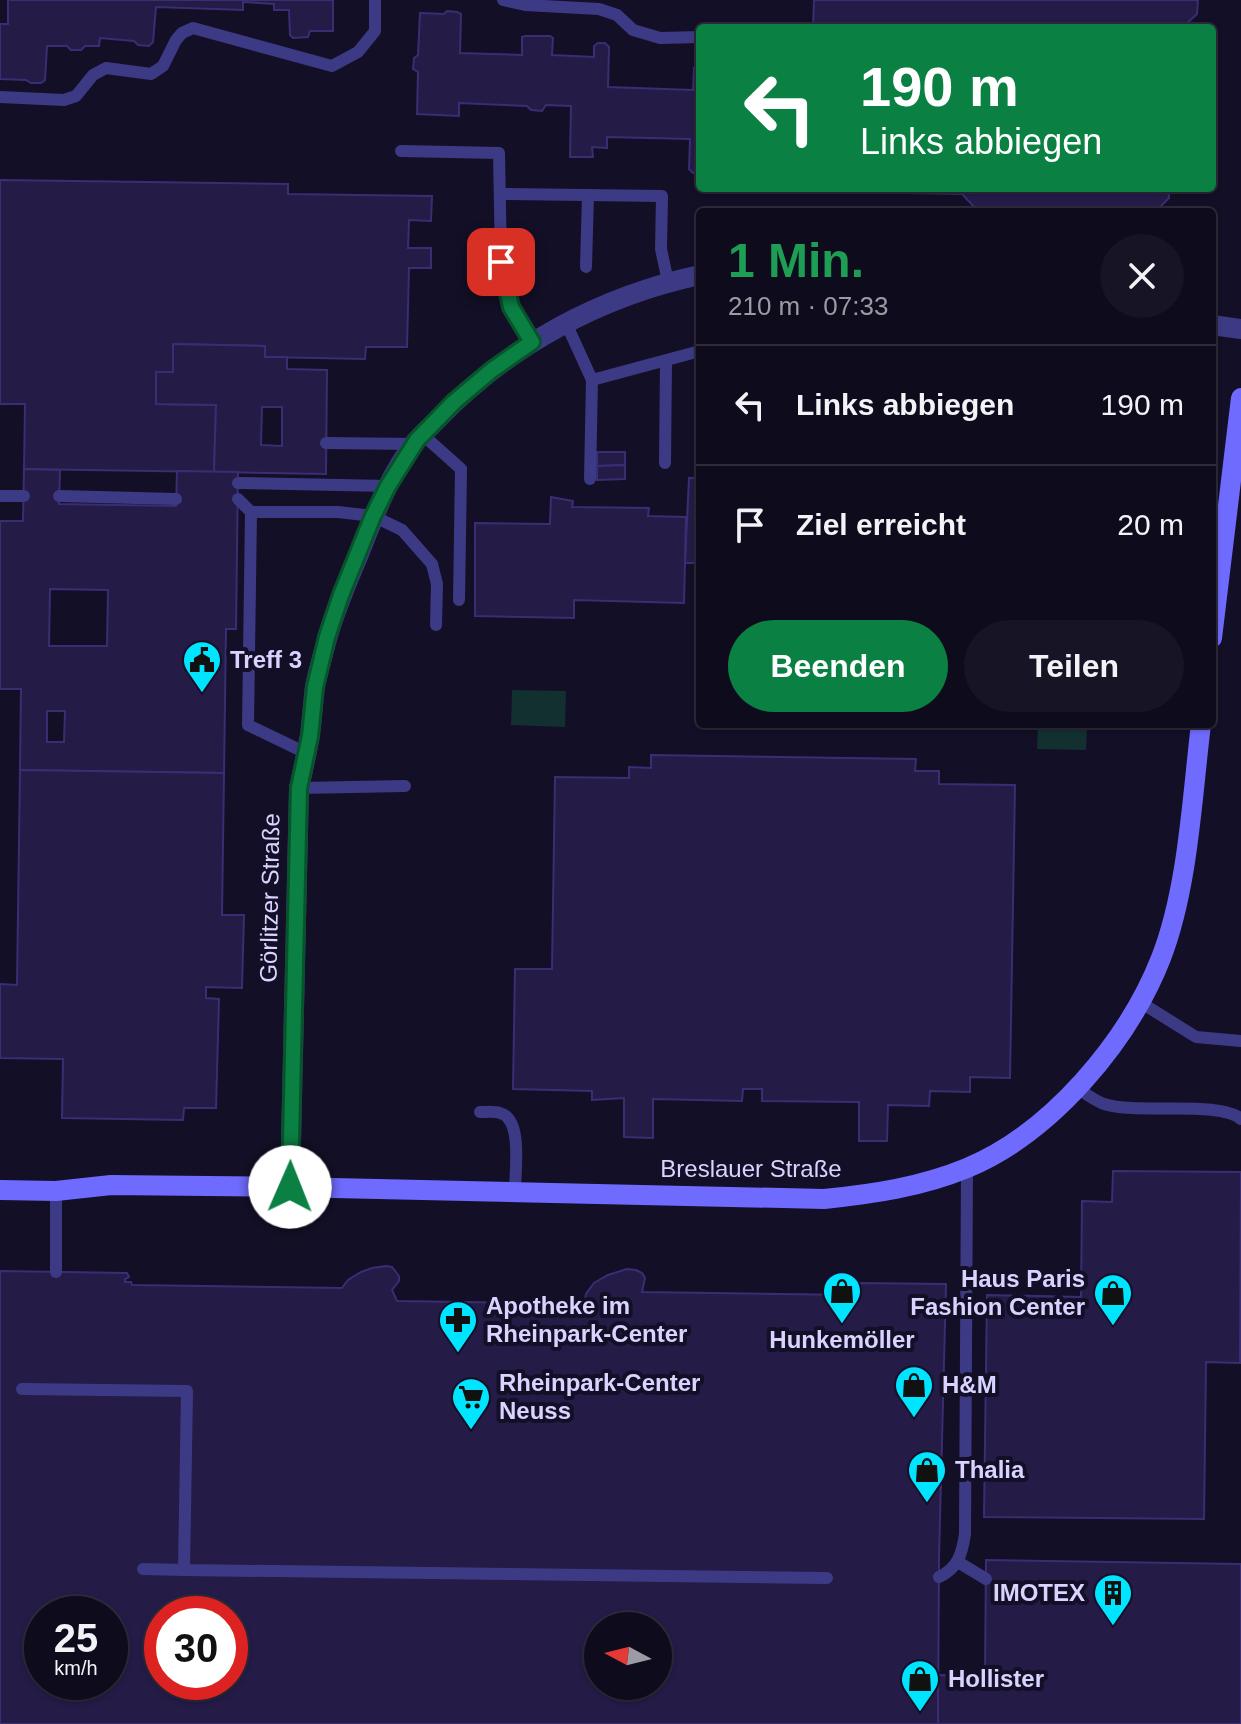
<!DOCTYPE html>
<html lang="de">
<meta charset="utf-8">
<style>
body{margin:0;font-family:Helvetica,sans-serif;background:#171425;color:#f1f3f6;height:100vh;display:flex;flex-direction:column;font-size:30px;white-space:nowrap}
*{box-sizing:border-box;margin:0}
p{font-size:26px;color:#9b9ba3}
.icon{flex:none;width:44px;height:44px;fill:none;stroke:currentColor;stroke-width:2;stroke-linecap:round;stroke-linejoin:round}
.map{position:relative;flex:1;overflow:hidden}
.drawer{position:absolute;left:696px;top:208px;width:520px;height:520px;display:flex;flex-direction:column;background:#0e0b1c;border-radius:8px;box-shadow:0 2px 6px #0004,0 0 0 2px #2e2b3b}
.drawer>*{flex:none}
.top-card{position:absolute;left:696px;top:24px;width:520px;height:168px;border-radius:8px;box-shadow:0 2px 6px #0004,0 0 0 2px #2e2b3b;background:#0b8043;color:#fff;overflow:hidden}
.needle{width:52px;rotate:277deg}
.buttons{position:absolute;left:584px;top:1612px;display:grid;gap:16px}
.buttons a{display:grid;place-items:center;width:88px;height:88px;border-radius:50%;background:#0e0b1c;box-shadow:0 2px 6px #0004,0 0 0 2px #2e2b3b;font-size:40px}
.speed{position:absolute;left:24px;top:1596px;display:flex;gap:16px;font-size:40px;font-weight:700;text-align:center}
.speed>*{display:grid;place-content:center;width:104px;height:104px;border-radius:50%;background:#0e0b1c;box-shadow:0 2px 6px #0004,0 0 0 2px #2e2b3b;line-height:1}
.speed small{font-size:20px;font-weight:400}
.speed .limit{border:12px solid #d22;background:#fff;color:#111}
.pin{position:absolute;display:grid;place-items:center;width:68px;height:68px;color:#fff;margin:-34px;border-radius:16px;box-shadow:0 4px 12px #0006}
.me{position:absolute;width:88px;margin:-44px;rotate:1deg;stroke-linejoin:round;filter:drop-shadow(0 0 6px #0008)}
.turn{display:flex;align-items:center;gap:28px;height:168px;padding:0 32px;font-size:36px}
.turn .icon{width:104px;height:104px;stroke-width:2.5}
.turn b{display:block;font-size:56px;line-height:68px}
.round{display:grid;place-items:center;flex:none;width:84px;height:84px;border-radius:42px;background:#171425}
.summary{display:flex;align-items:center;justify-content:space-between;height:136px;padding:0 32px}
h1{font-size:48px;font-weight:700;line-height:60px;color:#1e9e55}
.cta{display:flex;gap:16px;margin-top:auto;padding:16px 32px}
.cta a{flex:1;height:92px;border-radius:48px;background:#0b8043;color:#fff;font-size:32px;font-weight:700;line-height:92px;text-align:center}
.cta a+a{background:#171425;color:#f1f3f6}
ul{padding:0;list-style:none}
li{display:flex;align-items:center;gap:24px;height:120px;padding:0 32px;border-top:2px solid #2e2b3b}
li div{flex:1}
li b{display:block;font-size:30px}
li em{font-style:normal}
.map>svg:first-child{display:block}
</style>
<div class="map">
<svg width="1241" height="1724" viewBox="0 0 1241 1724">
<rect width="100%" height="100%" fill="#130f26"/>
<g fill="#12302f">
<polygon points="512,690 566,691 565,727 511,725"/>
<polygon points="1038,724 1087,724 1086,750 1037,749"/>
</g>
<g fill="#241b47" stroke="#3b2d73" stroke-width="2" fill-rule="evenodd">
<polygon points="8,0 333,0 333,31 310,31 308,37 293,38 290,35 289,10 274,10 274,4 243,2 243,10 156,7 153,42 149,46 138,45 134,41 100,38 99,46 85,46 81,50 71,50 67,46 47,46 45,80 41,83 31,83 26,80 0,79 0,24 8,24"/>
<polygon points="814,0 1198,0 1197,14 1186,24 1170,24 1170,28 813,28"/>
<polygon points="447,11 457,12 461,14 460,53 522,55 522,37 525,36 550,36 553,38 552,55 594,57 594,46 598,43 605,43 609,47 608,87 693,90 694,68 700,68 700,173 693,173 689,169 690,139 607,137 607,148 592,147 593,157 570,157 571,106 546,105 542,111 531,110 527,106 459,103 459,116 417,114 418,72 413,69 414,58 418,55 420,13 444,14"/>
<polygon points="0,180 288,184 288,194 432,196 431,221 409,220 408,248 431,248 431,268 409,268 407,347 366,347 365,359 265,357 265,346 173,344 173,372 156,372 156,404 216,405 214,472 24,469 25,404 0,404"/>
<polygon points="850,188 1169,188 1169,198 1155,212 979,212 962,194 854,192"/>
<path d="M173 344 265 346V357H287V369L327 370 326 474 214 472 216 405 156 404V372H173ZM262 407H282V446L261 445Z"/>
<polygon points="597,452 625,452 625,465 597,466"/>
<polygon points="625,465 625,479 597,480 597,466"/>
<path d="M24 469 60 470 59 504 176 506 177 471 238 472 236 629H226L224 773 20 770 21 689H0V521H23ZM50 589 108 590 107 646H49ZM47 711H65L64 742H47Z"/>
<polygon points="689,478 700,478 700,563 685,563"/>
<polygon points="551,497 573,501 572,507 649,508 648,516 686,517 684,603 574,600 574,618 475,616 475,523 550,524"/>
<polygon points="651,755 916,759 915,771 939,771 939,784 1015,785 1010,1078 970,1077 970,1092 930,1091 929,1106 888,1105 887,1141 859,1141 859,1102 762,1101 762,1089 743,1089 742,1101 653,1099 653,1138 624,1137 624,1098 592,1100 592,1091 513,1089 515,969 552,969 555,777 629,778 629,767 651,768"/>
<polygon points="20,770 224,773 222,915 244,915 242,988 206,987 206,998 219,999 216,1108 184,1108 183,1120 62,1118 63,1059 0,1058 0,984 17,985"/>
<polygon points="1113,1171 1241,1172 1240,1363 1206,1362 1204,1519 984,1517 987,1295 1081,1297 1082,1201 1112,1202"/>
<path d="M386 1266 392 1267 399 1276V1281L392 1290 397 1301 586 1304 585 1299 586 1294 594 1283 608 1275 627 1269 636 1270 642 1273 645 1278 642 1292 853 1295V1292H859V1289L855 1286 858 1283 946 1284 939 1558 938 1724H0V1271L127 1273 129 1277 125 1279V1282H131L132 1285 342 1288 348 1280 361 1272 372 1268ZM42 1614H110V1682H42ZM162 1614H230V1682H162ZM598 1626H658V1686H598Z"/>
<polygon points="986,1560 1241,1564 1241,1724 938,1724 938,1675 985,1676"/>
</g>
<g fill="none" stroke-linecap="round" stroke-linejoin="round">
<g stroke="#3d3a85" stroke-width="12">
<polyline points="503,0 525,5 599,9 617,15 633,30 660,38 700,37"/>
<polyline points="0,97 64,100 76,96 93,75 106,68 151,74 163,66 176,40 182,33 193,28 332,66 358,52 375,31 375,0"/>
<polyline points="401,151 499,153 501,262 511,307 532,342"/>
<polyline points="500,194 662,196 661,249 668,282"/>
<polyline points="586,267 588,195"/>
<polyline points="566,323 592,380 590,479"/>
<polyline points="592,380 700,351"/>
<polyline points="423,435 461,469 459,600"/>
<polyline points="326,443 414,444"/>
<polyline points="665,463 666,361"/>
<polyline points="238,483 388,486"/>
<polyline points="0,496 24,496"/>
<polyline points="59,496 176,499"/>
<polyline points="238,499 251,512"/>
<polyline points="306,753 248,725 251,512 338,512 373,516 402,530 432,564 437,584 436,625"/>
<polyline points="299,788 405,786"/>
<polyline points="1140,1002 1196,1037 1241,1041"/>
<path d="M1077 1088C1085 1093 1095 1101 1104 1104 1138 1115 1220 1100 1241 1119"/>
<path d="M480 1112C486 1112 494 1111 500 1113 523 1119 515 1171 515 1191"/>
<polyline points="56,1272 56,1191"/>
<polyline points="22,1389 187,1391 184,1570 827,1578"/>
<polyline points="958,1562 986,1579"/>
<polyline points="143,1569 184,1570"/>
<path d="M939 1577C958 1568 962 1554 965 1534L967 1168"/>
</g>
<g stroke="#3d3a85" stroke-width="20">
<polyline points="1212,325 1241,329"/>
<path d="M290 1187 299 788C303 770 307 753 310 735 312 719 313 702 315 686 318 671 323 655 327 639 335 610 347 582 359 554 374 516 390 473 416 441 423 433 431 426 438 419 508 346 601 296 700 275"/>
</g>
<g stroke="#6f6bff" stroke-width="20">
<polyline points="1212,638 1241,398"/>
<path d="M0 1190 56 1191 111 1185 290 1187 824 1199C873 1194 921 1187 967 1168 1051 1133 1128 1042 1161 958 1188 889 1192 798 1201 724"/>
</g>
</g>
<g fill="none" stroke-linecap="round" stroke-linejoin="round">
<defs>
<polyline id="route" points="290,1187 299,788 310,736 315,687 327,637 341,595 373,516 388,486 417,440 454,402 492,370 532,342 511,307 501,262"/>
</defs>
<use href="#route" stroke="#07532c" stroke-width="20"/>
<use href="#route" stroke="#0b8043" stroke-width="14"/>
</g>
<defs>
<symbol id="civic-pin" viewBox="-11 -11 22 30"><path d="M0 17L-7.5 6A9.5 9.5 0 1 1 7.5 6Z" fill="#00e5ff" stroke="#130f26"/><path d="M-.6-6.5H3V-4.5H.6V-3L4-1V1h2V6H-6V1h2V-1L-.6-3ZM-1.2 2.5V6h2.4V2.5Z" fill="#111"/></symbol>
<symbol id="shop-pin" viewBox="-11 -11 22 30"><path d="M0 17L-7.5 6A9.5 9.5 0 1 1 7.5 6Z" fill="#00e5ff" stroke="#130f26"/><path d="M-5-2.5h2.3a2.7 3.5 0 0 1 5.4 0H5L5.5 6h-11ZM-1.5-2.5h3a1.5 2.3 0 0 0-3 0Z" fill="#111"/></symbol>
<symbol id="pharmacy-pin" viewBox="-11 -11 22 30"><path d="M0 17L-7.5 6A9.5 9.5 0 1 1 7.5 6Z" fill="#00e5ff" stroke="#130f26"/><path d="M-2-6h4v4h4v4h-4v4h-4v-4h-4v-4h4Z" fill="#111"/></symbol>
<symbol id="supermarket-pin" viewBox="-11 -11 22 30"><path d="M0 17L-7.5 6A9.5 9.5 0 1 1 7.5 6Z" fill="#00e5ff" stroke="#130f26"/><path d="M-6-5.5h2.5l.6 2H6L4.5 2H-2.5L-4.4-4H-6ZM-1.5 3.2a1.3 1.3 0 1 0 .1 0ZM3 3.2a1.3 1.3 0 1 0 .1 0Z" fill="#111"/></symbol>
<symbol id="building-pin" viewBox="-11 -11 22 30"><path d="M0 17L-7.5 6A9.5 9.5 0 1 1 7.5 6Z" fill="#00e5ff" stroke="#130f26"/><path d="M-4-6H4V6H1V3H-1V6H-4ZM-2.5-4.3h1.7v1.8h-1.7ZM.8-4.3h1.7v1.8H.8ZM-2.5-1h1.7V.8h-1.7ZM.8-1h1.7V.8H.8Z" fill="#111"/></symbol>
</defs>
<g fill-rule="evenodd">
<use href="#civic-pin" x="180" y="638" width="44" height="60"/>
<use href="#shop-pin" x="820" y="1269" width="44" height="60"/>
<use href="#shop-pin" x="1091" y="1271" width="44" height="60"/>
<use href="#pharmacy-pin" x="436" y="1298" width="44" height="60"/>
<use href="#shop-pin" x="892" y="1363" width="44" height="60"/>
<use href="#supermarket-pin" x="449" y="1375" width="44" height="60"/>
<use href="#shop-pin" x="905" y="1448" width="44" height="60"/>
<use href="#building-pin" x="1091" y="1571" width="44" height="60"/>
<use href="#shop-pin" x="898" y="1657" width="44" height="60"/>
</g>
<g text-anchor="middle" stroke-width="8" stroke-linejoin="round" paint-order="stroke">
<g font-size="24" font-weight="bold" fill="#d9d4ff" stroke="#130f26" text-anchor="start">
<text x="230" y="668">Treff 3</text>
<text x="1085" y="1287" text-anchor="end">Haus Paris<tspan x="1085" dy="28">Fashion Center</tspan></text>
<text x="486" y="1314">Apotheke im<tspan x="486" dy="28">Rheinpark-Center</tspan></text>
<text x="842" y="1348" text-anchor="middle">Hunkemöller</text>
<text x="499" y="1391">Rheinpark-Center<tspan x="499" dy="28">Neuss</tspan></text>
<text x="942" y="1393">H&amp;M</text>
<text x="955" y="1478">Thalia</text>
<text x="1085" y="1601" text-anchor="end">IMOTEX</text>
<text x="948" y="1687">Hollister</text>
</g>
<g font-size="24" fill="#d9d4ff" stroke="#130f26">
<text transform="translate(270 898) rotate(-89)" y="8">Görlitzer Straße</text>
<text x="751" y="1177">Breslauer Straße</text>
</g>
</g>
</svg>
<div class="buttons">
<a><svg class="needle" viewBox="-14 -14 28 28"><path d="M0-13l5 13h-10z" fill="#e53935"/><path d="M0 13l5-13h-10z" fill="#9b9ba3"/></svg></a>
</div>
<div class="speed"><div>25<small>km/h</small></div><div class="limit">30</div></div>
<div class="pin" style="left:501px;top:262px;background:#d93025"><svg class="icon" aria-label="arrive" viewBox="0 0 24 24"><path d="M6 21V4h12l-3 4 3 4H6"/></svg></div>
<svg class="me" style="left:290px;top:1187px" viewBox="-20 -20 40 40"><circle r="19" fill="#fff"/><path d="M0-13L10 11 0 6-10 11z" fill="#0b8043"/></svg>
<div class="top-card">
<div class="turn"><svg class="icon" aria-label="left" viewBox="0 0 24 24"><path d="M17 20v-9H6M10 6l-5 5 5 5"/></svg><div><b>190 m</b>Links abbiegen</div></div>
</div>
<section class="drawer">
<div class="summary"><div><h1>1 Min.</h1><p>210 m · 07:33</p></div><a class="round"><svg class="icon" aria-label="close" viewBox="0 0 24 24"><path d="M6 6l12 12M18 6L6 18"/></svg></a></div>
<ul>
<li><svg class="icon" aria-label="left" viewBox="0 0 24 24"><path d="M17 20v-9H6M10 6l-5 5 5 5"/></svg><div><b>Links abbiegen</b></div><em>190 m</em></li>
<li><svg class="icon" aria-label="arrive" viewBox="0 0 24 24"><path d="M6 21V4h12l-3 4 3 4H6"/></svg><div><b>Ziel erreicht</b></div><em>20 m</em></li>
</ul>
<div class="cta"><a>Beenden</a><a>Teilen</a></div>
</section>
</div>
